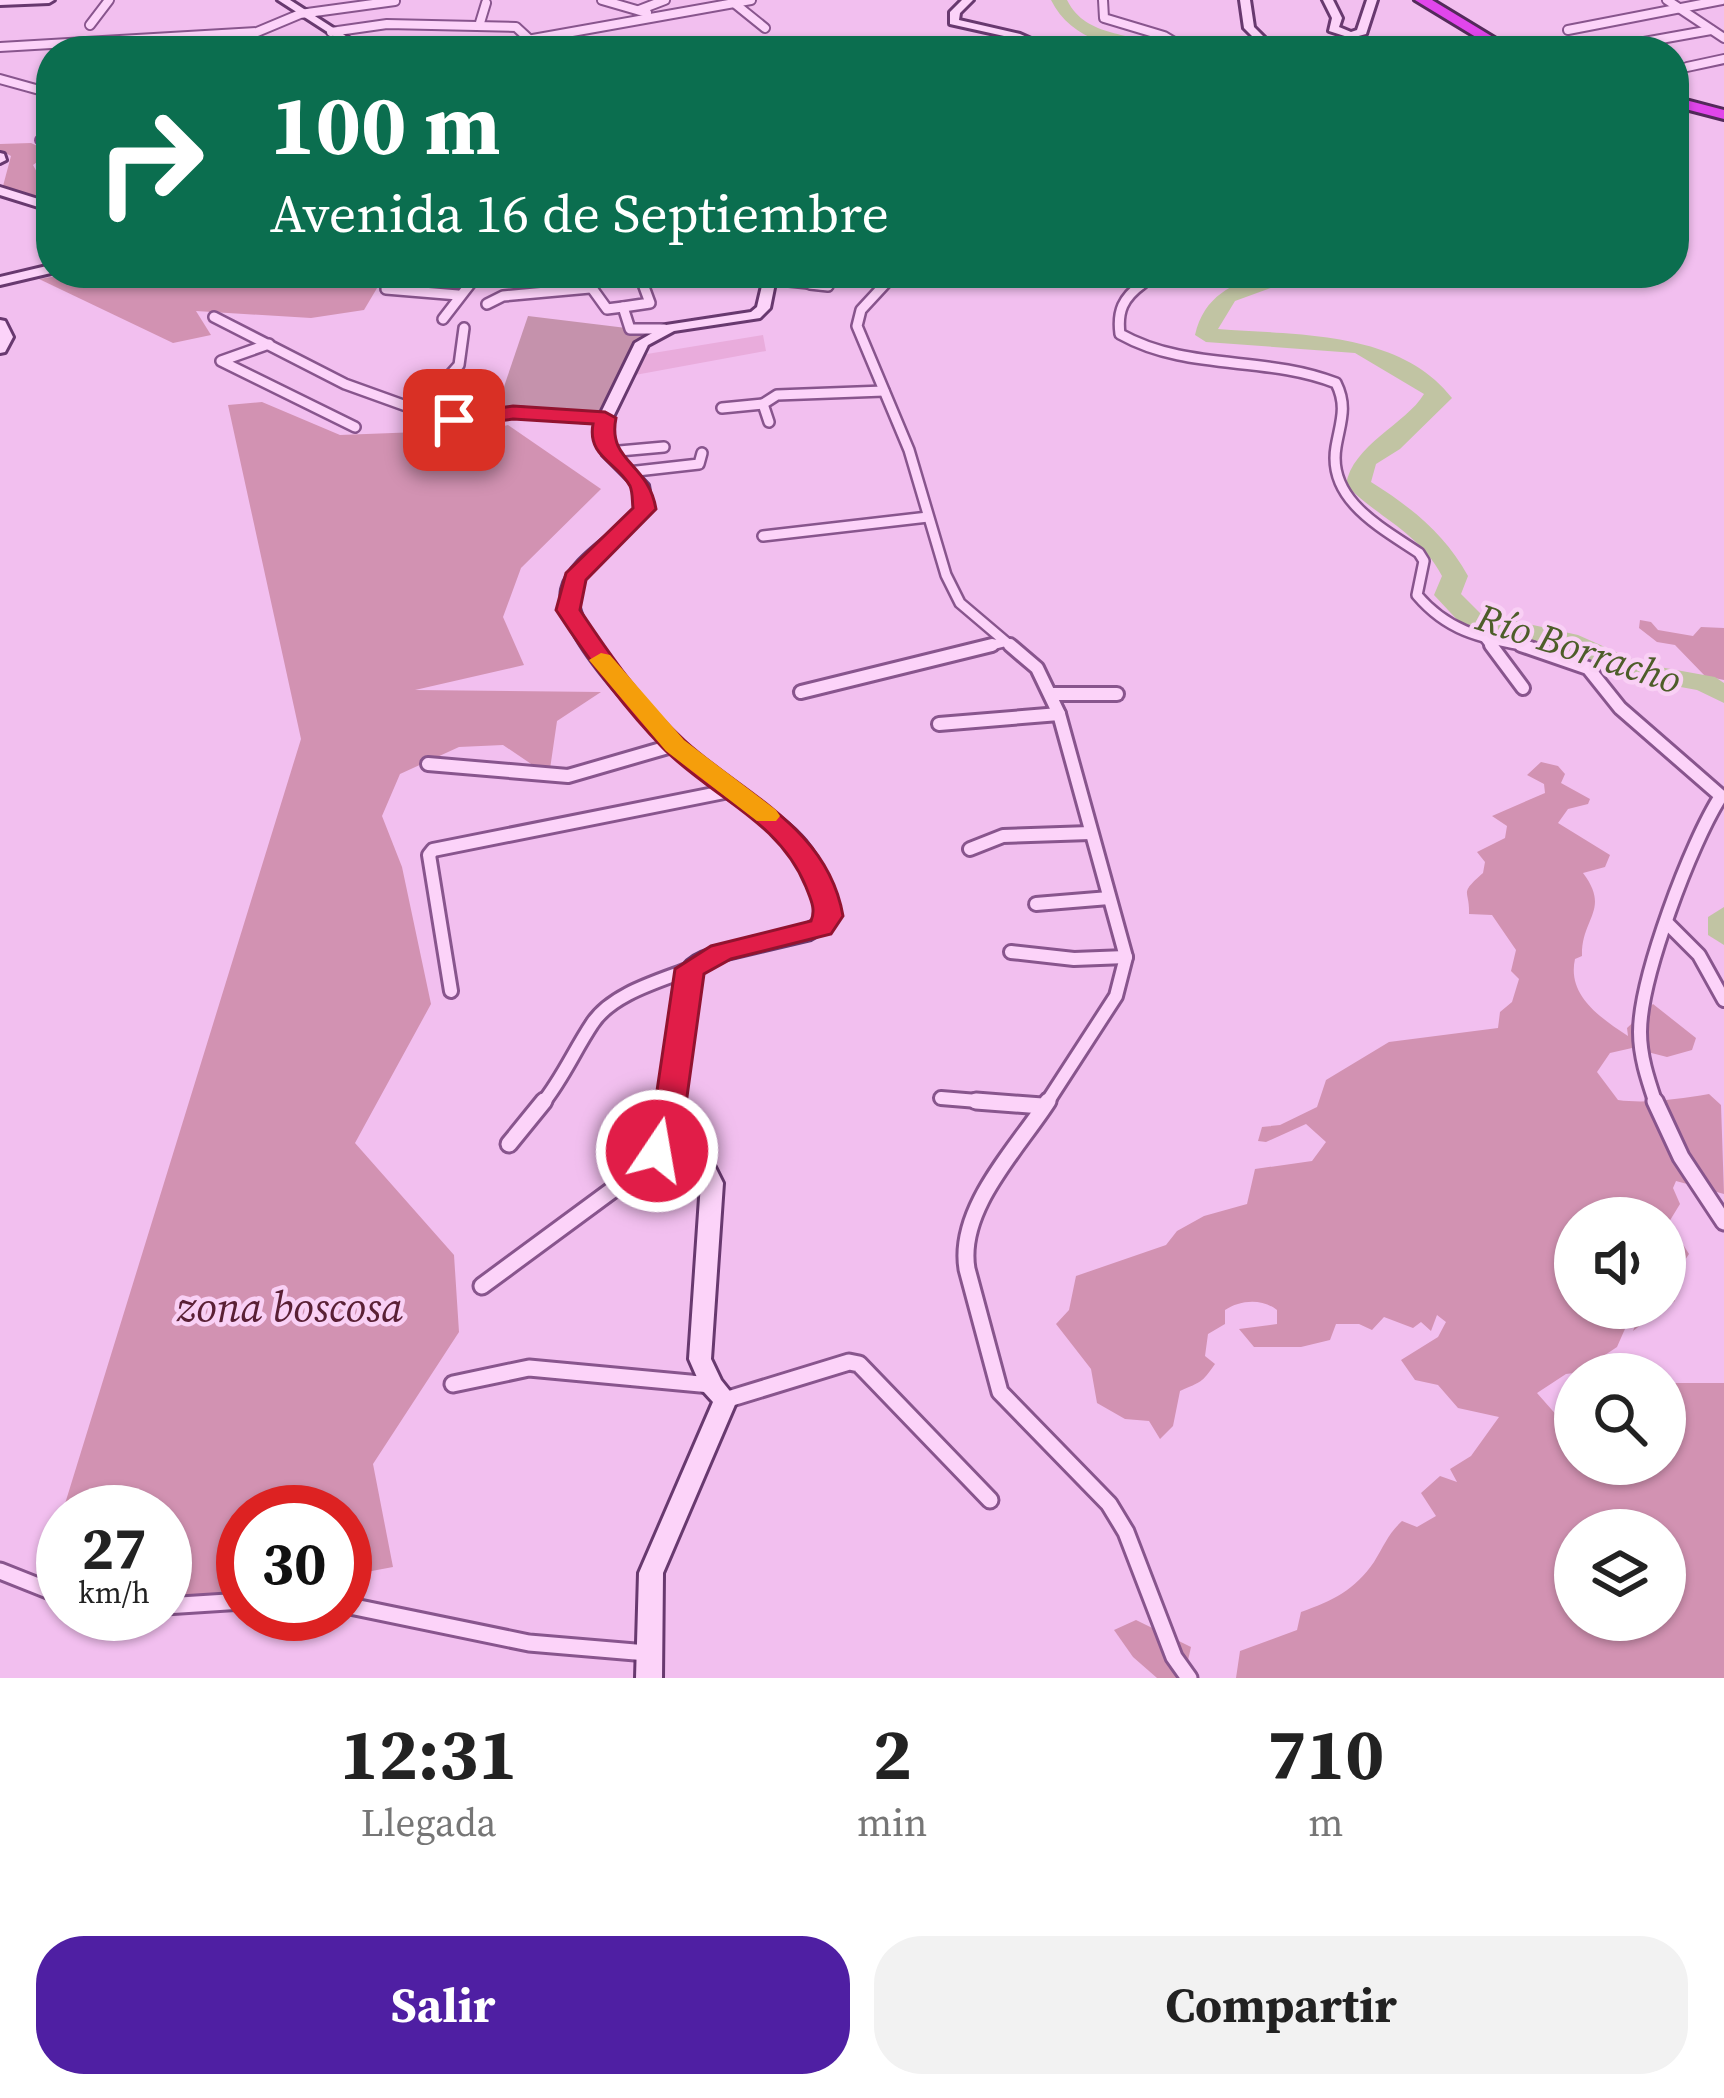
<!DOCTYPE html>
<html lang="es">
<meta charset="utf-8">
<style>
body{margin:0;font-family:"Source Serif 4",serif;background:#f2f2f2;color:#222;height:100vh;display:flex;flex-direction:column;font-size:45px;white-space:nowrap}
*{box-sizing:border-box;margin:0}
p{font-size:39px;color:#767676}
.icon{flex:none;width:66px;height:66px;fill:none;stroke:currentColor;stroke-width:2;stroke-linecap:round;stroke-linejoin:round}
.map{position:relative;height:1678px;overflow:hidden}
.side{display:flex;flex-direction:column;background:#fff;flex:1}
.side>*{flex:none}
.top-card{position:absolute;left:36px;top:36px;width:1653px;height:252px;border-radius:48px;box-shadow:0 3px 9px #0004;background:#0b6e4f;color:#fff;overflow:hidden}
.controls{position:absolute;left:1554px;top:1197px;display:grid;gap:24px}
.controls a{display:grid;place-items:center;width:132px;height:132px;border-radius:50%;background:#fff;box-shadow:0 3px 9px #0004;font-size:60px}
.speed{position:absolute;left:36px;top:1485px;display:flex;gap:24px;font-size:60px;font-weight:700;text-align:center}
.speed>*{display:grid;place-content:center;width:156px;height:156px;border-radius:50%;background:#fff;box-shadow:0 3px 9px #0004;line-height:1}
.speed small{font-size:30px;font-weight:400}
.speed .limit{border:18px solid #d22;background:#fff;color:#111}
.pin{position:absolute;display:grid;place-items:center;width:102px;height:102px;color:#fff;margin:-51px;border-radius:24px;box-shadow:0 6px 18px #0006}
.me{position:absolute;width:132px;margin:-66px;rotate:12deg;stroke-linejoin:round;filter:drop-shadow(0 0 9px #0008)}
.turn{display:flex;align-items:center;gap:42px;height:252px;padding:0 36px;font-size:54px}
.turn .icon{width:156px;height:156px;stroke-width:2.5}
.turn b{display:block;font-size:84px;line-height:102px}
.eta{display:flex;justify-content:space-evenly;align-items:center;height:204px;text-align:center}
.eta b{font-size:72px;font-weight:700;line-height:84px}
.primary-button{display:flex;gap:24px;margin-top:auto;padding:24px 36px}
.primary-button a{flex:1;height:138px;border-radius:48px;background:#4f1fa3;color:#fff;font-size:48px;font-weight:700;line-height:138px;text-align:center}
.primary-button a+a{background:#f2f2f2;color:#222}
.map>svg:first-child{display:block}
</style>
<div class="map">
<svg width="1724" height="1678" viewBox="0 0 1724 1678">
<rect width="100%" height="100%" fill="#f2bfef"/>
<polygon fill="#e9acdc" points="763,335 766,351 635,375 647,354"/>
<g fill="#d292b2" fill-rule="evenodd">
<polygon points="31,143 51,152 33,165 45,187 51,188 51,202 3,186 11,156 0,150 0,144"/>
<polygon points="76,273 400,273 383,278 364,310 311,318 196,311 211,335 173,343 39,279"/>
<polygon points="262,402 340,435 419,432 425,446 508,425 601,489 521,568 503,617 524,665 415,690 601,692 557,721 549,776 503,745 459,747 400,774 382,816 402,867 431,1004 355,1143 454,1255 459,1332 373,1464 393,1567 345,1576 345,1512 243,1512 243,1595 165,1603 165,1512 63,1512 63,1590 39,1588 301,739 228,405"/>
<polygon points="1640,620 1651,622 1658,630 1693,636 1701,627 1724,628 1724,680 1705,676 1675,645 1657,642 1639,628"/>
<path d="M1541 762 1558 766 1565 774 1561 783 1590 799 1588 804 1568 809 1558 823 1610 855 1605 867 1583 873C1611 910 1581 918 1582 956L1575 959C1567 995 1599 1017 1628 1036L1627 1028 1653 1004 1696 1038 1692 1050 1667 1057 1632 1048 1610 1053 1597 1072 1618 1100C1646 1104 1679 1099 1709 1094L1721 1105 1724 1194 1676 1181 1673 1188 1680 1204 1669 1222 1689 1254 1675 1275V1301L1665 1307V1218H1575V1308H1663L1633 1331 1637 1320 1628 1322 1617 1347 1605 1355 1597 1370 1566 1374 1537 1393 1559 1418 1575 1420V1464H1665V1388L1670 1383H1724V1678H1236L1240 1651 1297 1630 1301 1612C1332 1601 1355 1590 1374 1562 1384 1546 1388 1534 1402 1521L1417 1527 1436 1516 1421 1493 1440 1476 1457 1482 1450 1469 1471 1456 1499 1417 1458 1408 1438 1385 1415 1380 1401 1360 1438 1337 1446 1322 1437 1315 1431 1331 1421 1322 1413 1328 1384 1317 1372 1330 1359 1324H1336L1330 1340 1301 1347H1254L1239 1329 1277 1324V1310C1262 1298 1240 1300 1225 1310V1324L1208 1334 1205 1356 1215 1364C1201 1384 1202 1381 1180 1391L1173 1426 1160 1439 1149 1421 1125 1419 1097 1403 1091 1369 1056 1324 1069 1310 1076 1276 1166 1245 1177 1231 1204 1216 1247 1204 1255 1169 1312 1161 1326 1142 1306 1124 1266 1142 1258 1141 1262 1127 1280 1125 1317 1107 1326 1080 1389 1042 1498 1028 1500 1012 1512 1002 1519 979 1511 971 1516 950 1492 915 1469 914C1470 889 1458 895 1483 873L1485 862 1477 852 1505 838 1507 826 1492 816 1545 793 1544 784 1527 775ZM1575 1530H1665V1620H1575Z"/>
<polygon points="1136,1620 1191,1647 1184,1678 1157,1678 1133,1657 1114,1630"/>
</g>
<polygon fill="#c592ac" points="528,316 651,331 605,417 496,410"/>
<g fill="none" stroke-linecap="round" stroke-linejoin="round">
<g fill="#c1c4a3" fill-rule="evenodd">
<path d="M1051 0H1067C1087 40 1132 29 1163 51 1120 51 1071 41 1051 0Z"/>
<path d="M1268 273H1312L1235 301 1218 329C1295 335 1400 330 1452 398L1400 449 1376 464 1371 482C1411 507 1445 534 1468 576L1461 594 1480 613 1578 635 1643 664 1715 677 1724 683V703L1697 690 1626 677 1559 647 1462 625 1434 595 1442 576C1419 532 1378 518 1346 485 1352 445 1406 424 1424 394L1355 353 1206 342 1195 335C1204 296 1232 283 1268 273Z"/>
<polygon points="1724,907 1724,945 1708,935 1708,917"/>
</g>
<defs>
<g id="street-far3">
<polyline points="602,0 647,13"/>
<polyline points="1103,0 1104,18 1164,36 1189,51"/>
<polyline points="1667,0 1724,38"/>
<polyline points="734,3 765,28"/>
<polyline points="639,10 665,0"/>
<polyline points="90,25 109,0"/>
<polyline points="479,26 486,3"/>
<polyline points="1568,30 1722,0"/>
<polyline points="331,32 387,24 516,27 542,51"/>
<polyline points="0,47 257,32 300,14 395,1"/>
<polyline points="1605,49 1711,30"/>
<polyline points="371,51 516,42 751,0"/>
<polyline points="561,51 615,43 629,51"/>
<polyline points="640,51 694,44 744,51"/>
<polyline points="1687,67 1724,59"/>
<polyline points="0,79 43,91"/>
<polyline points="40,140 51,139"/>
<polyline points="454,273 476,277"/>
<polyline points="586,273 590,287"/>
<polyline points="587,276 619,273"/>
<polyline points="769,280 828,286"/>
<polyline points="468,287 476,277 530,273"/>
<polyline points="644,287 642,281 656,279"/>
<polyline points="882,287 895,273"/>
<polyline points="1138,287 1161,273"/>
</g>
<g id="street-far2">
<polyline points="589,284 607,309 623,307 630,329 664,329"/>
<polyline points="810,284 828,286"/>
<polyline points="885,284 861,310 857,326 909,450 946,575 960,603 1013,648"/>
<path d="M1142 284C1123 298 1117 311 1120 334 1188 372 1265 355 1336 383 1348 407 1340 423 1336 447 1327 500 1382 528 1419 553L1424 561 1417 595C1451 635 1486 638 1536 648"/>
<polyline points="386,289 458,295"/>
<polyline points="487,304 503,296 590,288"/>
<polyline points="623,307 650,303 643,284"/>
<polyline points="214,317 345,384 445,420 513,412 605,419"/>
<polyline points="443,319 470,284"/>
<polyline points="269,344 221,361 355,427"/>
<polyline points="722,408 763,404"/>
<polyline points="418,411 459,365 464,328"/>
<polyline points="769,422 763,404 777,395 884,391"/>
<polyline points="608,452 664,447"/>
<polyline points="628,472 699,464 702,453"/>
<polyline points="763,536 928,517"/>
<polyline points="1486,639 1493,648"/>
<polyline points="980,648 1004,642"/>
</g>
<g id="street-far1">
<polyline points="1010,645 1037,668 1059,714 1126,957 1116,996 1046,1104"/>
<polyline points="1491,645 1523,688"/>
<path d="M1521 645 1588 668 1620 708 1721 796C1691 842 1640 978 1640 1032 1640 1057 1648 1080 1656 1104"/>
<polyline points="801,692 992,645"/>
<polyline points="1051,694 1117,694"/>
<polyline points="939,724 1059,714"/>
<polyline points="428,764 568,776 675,745"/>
<polyline points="970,849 1003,836 1090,833"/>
<polyline points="1036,904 1109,898"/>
<polyline points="1668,924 1699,955 1724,1000"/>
<polyline points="1011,952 1074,959 1126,957"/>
<polyline points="451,991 429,855 433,850 729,791"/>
<polyline points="941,1098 1014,1104"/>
<path d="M542 1104C563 1078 574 1051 592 1024 611 994 659 981 690 969"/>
</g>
<g id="street">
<polyline points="976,1101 1042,1106"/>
<path d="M1048 1101C1017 1149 957 1209 967 1269L1000 1392 1109 1504 1126 1532 1174 1657 1189 1678"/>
<polyline points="1655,1101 1681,1157 1724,1222"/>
<polyline points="509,1144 544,1101"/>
<polyline points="482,1286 634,1174 666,1140"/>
<polyline points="453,1384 529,1368 711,1385"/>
<polyline points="725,1400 849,1362 859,1364 990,1500"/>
<polyline points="0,1571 63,1596"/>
<polyline points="345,1605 529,1643 647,1653"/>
<polyline points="165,1606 243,1601"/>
</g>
<g id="secondary">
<polygon points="0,0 54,0 49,3 0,5"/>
<polygon points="278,0 290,0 369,51 357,51"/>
<polygon points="962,0 973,0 960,13 959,20 1020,34 1058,51 1044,51 1013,38 950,24 950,12"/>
<polygon points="1240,0 1250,0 1254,27 1278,51 1267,51 1244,28"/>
<polygon points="1323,0 1333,0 1342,18 1339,27 1351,32 1357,30 1367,0 1377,0 1366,34 1351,38 1329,31 1332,18"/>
<polygon points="0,153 4,154 6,160 0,163"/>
<polygon points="0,187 51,203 51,211 0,195"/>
<polygon points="51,265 51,273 0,285 0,277"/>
<path d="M765 273H777L770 308 760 318 674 331 648 345 612 419 609 437 615 450 648 485 652 509C635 532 584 561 578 589 568 637 683 744 719 774 746 798 782 813 805 841 823 863 833 889 838 916L825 931 811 939 710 963 699 972 695 984 674 1129 676 1137 715 1167 723 1183 711 1359 721 1380 737 1400 663 1573 662 1678H636L639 1573 713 1402 703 1391 689 1359 701 1183 699 1176 659 1145 654 1129 675 984C677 980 680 969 683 966 707 934 784 951 819 915 815 891 807 866 791 847 769 821 736 806 710 785 673 754 552 639 562 589 568 559 618 532 637 509L634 486 603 455 595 437 598 419 635 343 666 325 751 312 757 307Z"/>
<polygon points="0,320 5,321 13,337 5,352 0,353"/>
</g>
<g id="highway">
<polygon points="1415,0 1432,0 1516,51 1499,51"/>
<polygon points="1674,97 1724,110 1724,119 1674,106"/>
</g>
</defs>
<use href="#street-far3" stroke="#88558d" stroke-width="12"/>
<use href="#street-far2" stroke="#88558d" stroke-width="14"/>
<use href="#street-far1" stroke="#88558d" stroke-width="18"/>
<use href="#street" stroke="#88558d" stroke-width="21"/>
<use href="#secondary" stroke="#68396f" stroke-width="6"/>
<use href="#highway" stroke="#532a5a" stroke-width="6"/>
<use href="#street-far3" stroke="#fcd3f9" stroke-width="8"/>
<use href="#street-far2" stroke="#fcd3f9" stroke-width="9"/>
<use href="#street-far1" stroke="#fcd3f9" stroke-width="12"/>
<use href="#street" stroke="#fcd3f9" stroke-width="15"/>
<use href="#secondary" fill="#fcd3f9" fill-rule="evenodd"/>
<use href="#highway" fill="#e146eb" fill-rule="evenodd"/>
</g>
<path fill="#e11d48" stroke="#92132f" stroke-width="3" d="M513 406 605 412 616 418C607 462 648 462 656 509L586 580 580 610C610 655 644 704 685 741 745 795 828 828 843 916L831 934 731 959 704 974 681 1140C672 1156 665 1164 646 1158L641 1151 650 1138 675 969 711 946 811 921C816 909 811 900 806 887 779 820 711 797 663 748 622 706 588 659 556 610L566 573 633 508C632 501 633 493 630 486 617 462 587 457 593 424L513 419 454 427 444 420 454 414Z"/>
<polygon fill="#f59e0b" points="601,653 610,655 684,740 776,810 780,816 776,821 757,821 666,751 589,660"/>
<g text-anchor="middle" stroke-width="9" stroke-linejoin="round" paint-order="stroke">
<g font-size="39" font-style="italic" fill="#4d5d29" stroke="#f9d0f5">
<text transform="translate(1579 648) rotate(18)" y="14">Río Borracho</text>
</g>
<g font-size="42" font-style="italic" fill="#5a2035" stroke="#f9d0f5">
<text x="290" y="1322">zona boscosa</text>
</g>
</g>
</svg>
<div class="controls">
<a><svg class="icon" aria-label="sound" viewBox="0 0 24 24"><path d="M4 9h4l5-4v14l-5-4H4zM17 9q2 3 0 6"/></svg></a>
<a><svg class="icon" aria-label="search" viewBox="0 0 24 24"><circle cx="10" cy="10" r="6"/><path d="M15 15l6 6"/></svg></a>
<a><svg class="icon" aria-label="layers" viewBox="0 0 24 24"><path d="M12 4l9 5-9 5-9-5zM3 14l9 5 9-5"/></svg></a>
</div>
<div class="speed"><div>27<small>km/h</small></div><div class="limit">30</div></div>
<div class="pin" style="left:454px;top:420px;background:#d93025"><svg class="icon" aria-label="arrive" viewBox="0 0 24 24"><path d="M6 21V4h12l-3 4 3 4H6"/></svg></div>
<svg class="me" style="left:657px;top:1151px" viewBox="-20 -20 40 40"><circle r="17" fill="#e11d48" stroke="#fff" stroke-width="3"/><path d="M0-11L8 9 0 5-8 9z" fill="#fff"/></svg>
<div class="top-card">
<div class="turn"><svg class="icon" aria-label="right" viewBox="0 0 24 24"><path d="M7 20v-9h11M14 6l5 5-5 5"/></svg><div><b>100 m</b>Avenida 16 de Septiembre</div></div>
</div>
</div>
<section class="side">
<div class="eta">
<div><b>12:31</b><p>Llegada</p></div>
<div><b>2</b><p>min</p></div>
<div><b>710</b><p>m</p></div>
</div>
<div class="primary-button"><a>Salir</a><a>Compartir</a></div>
</section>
